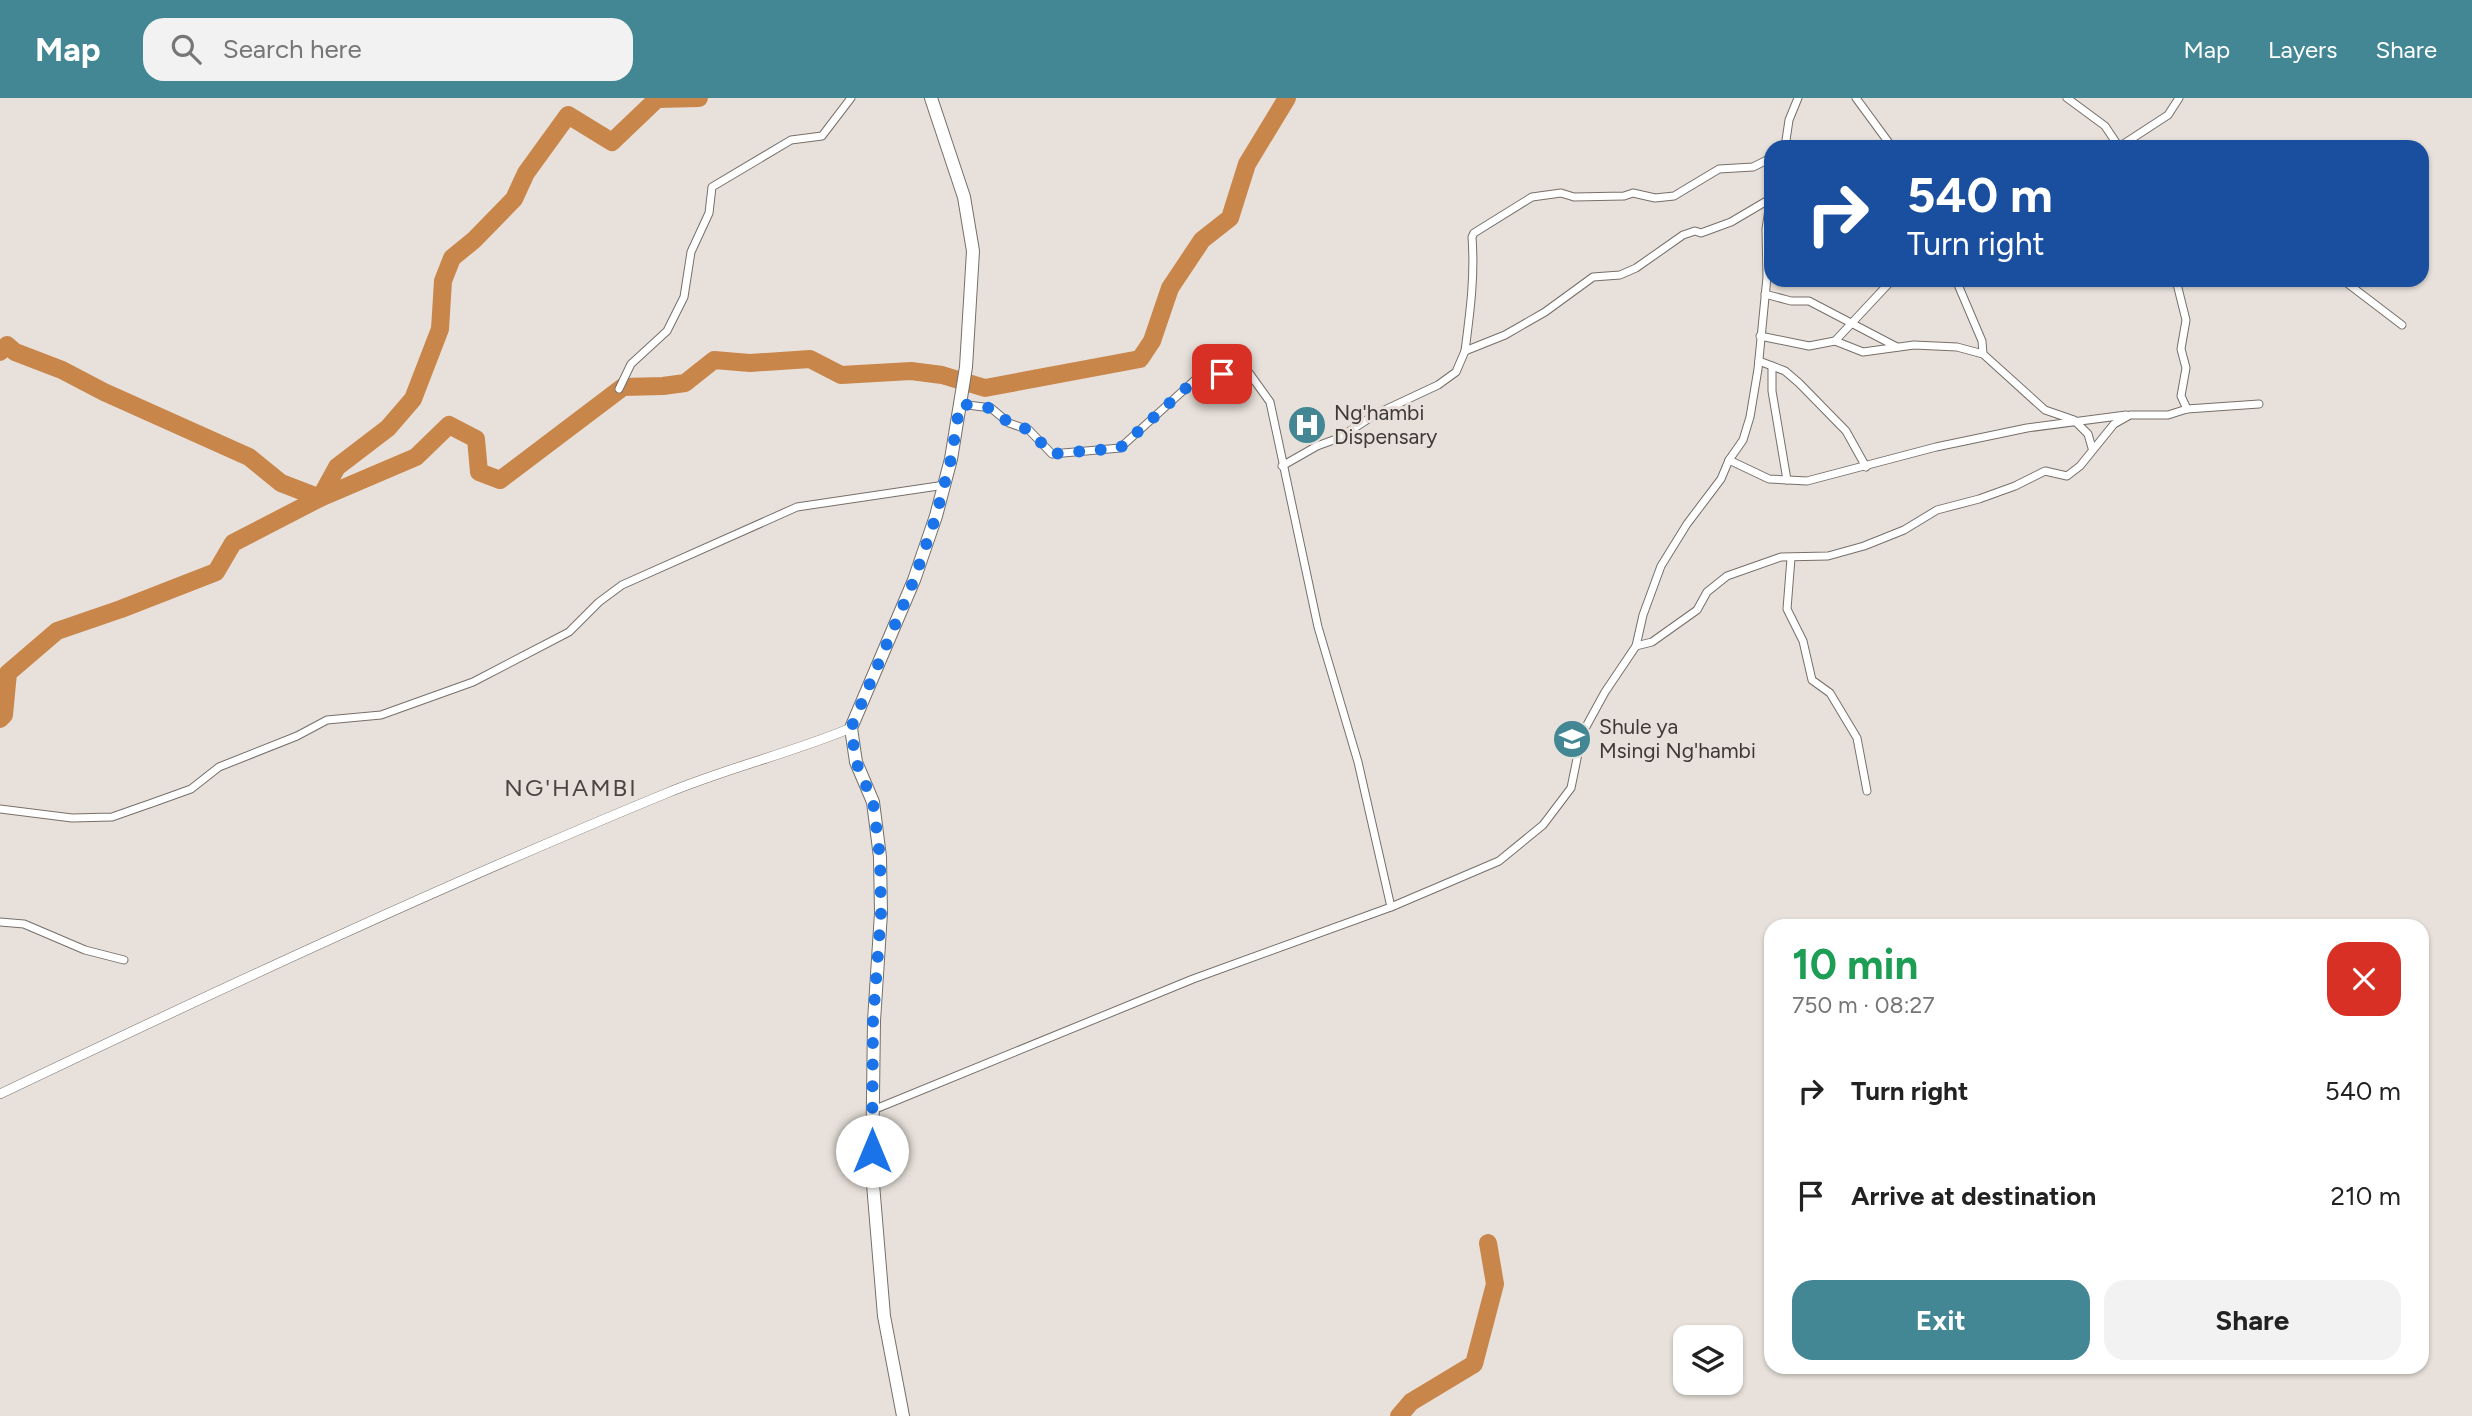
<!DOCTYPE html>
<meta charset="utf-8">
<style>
body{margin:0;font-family:Figtree,sans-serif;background:#f2f2f2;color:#222;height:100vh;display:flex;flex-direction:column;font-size:26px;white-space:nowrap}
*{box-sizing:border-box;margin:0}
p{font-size:23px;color:#767676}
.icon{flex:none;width:38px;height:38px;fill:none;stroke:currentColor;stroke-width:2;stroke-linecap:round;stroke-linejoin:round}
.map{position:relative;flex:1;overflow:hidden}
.sheet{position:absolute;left:1764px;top:821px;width:665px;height:455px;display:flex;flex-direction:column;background:#fff;border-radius:21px;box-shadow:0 2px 5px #0004}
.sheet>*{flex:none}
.banner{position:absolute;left:1764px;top:42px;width:665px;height:147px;border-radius:21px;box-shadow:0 2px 5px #0004;background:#1a4fa0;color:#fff;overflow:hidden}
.tools{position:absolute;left:1673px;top:1227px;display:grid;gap:14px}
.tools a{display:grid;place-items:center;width:70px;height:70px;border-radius:14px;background:#fff;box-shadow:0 2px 5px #0004;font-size:35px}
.pin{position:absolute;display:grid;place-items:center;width:60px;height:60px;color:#fff;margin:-30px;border-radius:14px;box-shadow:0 4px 10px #0006}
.me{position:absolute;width:77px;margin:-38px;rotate:0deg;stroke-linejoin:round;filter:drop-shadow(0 0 5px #0008)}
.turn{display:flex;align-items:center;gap:24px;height:147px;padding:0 28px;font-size:32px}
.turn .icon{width:91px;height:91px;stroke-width:2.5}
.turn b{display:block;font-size:49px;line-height:60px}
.round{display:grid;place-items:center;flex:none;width:74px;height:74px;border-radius:21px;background:#f2f2f2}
.summary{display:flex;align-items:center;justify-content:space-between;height:119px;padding:0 28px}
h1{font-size:42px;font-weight:700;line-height:52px;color:#1e9e55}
.cta{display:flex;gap:14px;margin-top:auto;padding:14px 28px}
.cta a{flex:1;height:80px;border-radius:21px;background:#428793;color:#fff;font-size:28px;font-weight:700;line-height:80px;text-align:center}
.cta a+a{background:#f2f2f2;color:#222}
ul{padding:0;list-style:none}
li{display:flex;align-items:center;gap:21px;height:105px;padding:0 28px}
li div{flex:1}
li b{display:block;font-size:26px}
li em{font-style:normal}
header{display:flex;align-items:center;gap:42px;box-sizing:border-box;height:98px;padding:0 35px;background:#428793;color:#fff}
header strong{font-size:33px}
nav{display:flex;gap:38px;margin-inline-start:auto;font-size:24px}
.search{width:490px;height:63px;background:#f2f2f2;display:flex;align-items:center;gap:18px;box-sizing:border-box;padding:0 24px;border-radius:21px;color:#767676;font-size:26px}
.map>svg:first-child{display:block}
</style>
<header>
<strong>Map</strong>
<div class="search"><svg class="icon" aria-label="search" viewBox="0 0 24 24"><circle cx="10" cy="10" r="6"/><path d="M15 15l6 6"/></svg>Search here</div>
<nav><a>Map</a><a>Layers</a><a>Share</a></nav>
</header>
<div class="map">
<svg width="2472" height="1318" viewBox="0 0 2472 1318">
<rect width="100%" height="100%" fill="#e8e1db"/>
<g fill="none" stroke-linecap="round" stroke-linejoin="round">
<g stroke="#c9864a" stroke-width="18">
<polyline points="0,254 7,247 15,254 62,272 104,294 249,359 281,385 320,400 337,369 388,330 413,301 440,231 443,183 452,160 474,142 514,101 526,75 568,17 612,44 657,1 699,0"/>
<polyline points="0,621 4,617 8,575 57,533 121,511 216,474 233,445 320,400 416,359 449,327 476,341 479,374 500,382 623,289 663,288 685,285 714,262 750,265 810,261 841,277 911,273 942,277 985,290 1140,261 1152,243 1170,190 1202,142 1230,120 1247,66 1287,0"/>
<polyline points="1399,1318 1411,1304 1474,1266 1495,1186 1488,1145"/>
</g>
<defs>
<g id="minor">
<polyline points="1856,0 1892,49"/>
<polyline points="2067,0 2105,28 2119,49"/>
<polyline points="1785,49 1789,22 1798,0"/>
<polyline points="2119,49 2168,17 2179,0"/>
<polyline points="1956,182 1982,243 1983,256"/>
<polyline points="2176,182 2186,222 2181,251 2186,270 2181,298 2187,311"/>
<polyline points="2343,182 2402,227"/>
<polyline points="1765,196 1791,203 1809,203 1897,249"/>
<polyline points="1760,238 1809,248 1835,243 1863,254 1914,247 1957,249 1983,256 2045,312 2074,322 2088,336 2092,350"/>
<polyline points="1835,243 1892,182"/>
<path d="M1465 253C1470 214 1475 179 1472 139L1474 135 1532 99 1561 95 1574 99 1624 98 1633 95 1655 100 1674 98 1719 71 1753 69 1771 60"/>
<polyline points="1759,263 1785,273 1799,285 1846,333 1866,369"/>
<polyline points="1772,268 1772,293 1787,382"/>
<polyline points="619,291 631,266 667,233 684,199 691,154 709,115 712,89 791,42 822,38 851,0"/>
<polyline points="1729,362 1769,381 1807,383 1936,349 2027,330 2126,317"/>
<polyline points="1282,368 1317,348 1339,340 1376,316 1438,287 1456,274 1465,253 1505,237 1545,214 1593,179 1620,177 1636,170 1683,137 1695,133 1701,135 1731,124 1770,101"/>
<polyline points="1791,460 1787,511 1803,543 1812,582 1830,595 1857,640 1867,693"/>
<polyline points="1636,548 1652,544 1697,512 1707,494 1727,478 1781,459 1828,458 1864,448 1904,432 1937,412 1979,401 2015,388 2045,373 2067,378 2080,368 2114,326 2130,317 2168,317 2187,311 2259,306"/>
<polyline points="0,711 72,720 112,719 152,705 191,691 219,669 297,638 327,622 381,617 473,584 569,534 599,504 622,487 797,409 945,387"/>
<polyline points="1391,809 1499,763 1543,727 1571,690 1582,636 1605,594 1636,548 1643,517 1661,468 1687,426 1721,381 1729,362 1743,342 1750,319 1758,271 1767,179 1766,131 1771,98"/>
<polyline points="0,824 24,826 85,852 124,862"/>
<polyline points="873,1012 1193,881 1391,809 1358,664 1318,529 1270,304 1247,272 1197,280 1120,350 1052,356 1029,332 1009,325 991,310 960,306"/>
</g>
<path id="tertiary" d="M0 996C220 891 441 788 667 695 727 670 791 655 851 630"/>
<polyline id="primary" points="903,1318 884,1218 872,1074 874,923 881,815 880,759 873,704 856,664 851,630 914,482 936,418 951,361 966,269 973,153 964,99 931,0"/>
</defs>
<use href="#minor" stroke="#766f6a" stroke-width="9"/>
<use href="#tertiary" stroke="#766f6a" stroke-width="10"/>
<use href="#primary" stroke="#766f6a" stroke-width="14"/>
<use href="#minor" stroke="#fff" stroke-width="7"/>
<use href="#tertiary" stroke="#fff" stroke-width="9"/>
<use href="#primary" stroke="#fff" stroke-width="12"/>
</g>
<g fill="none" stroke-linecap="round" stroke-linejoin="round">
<polyline stroke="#1a73e8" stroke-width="12" stroke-dasharray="0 21.6" points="872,1053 873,923 881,815 880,759 873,704 856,664 851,630 914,482 936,418 951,361 960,306 991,310 1009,325 1029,332 1052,356 1120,350 1197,280 1222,276"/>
</g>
<defs>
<symbol id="hospital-disc" viewBox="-11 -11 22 22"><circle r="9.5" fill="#428793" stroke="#e8e1db"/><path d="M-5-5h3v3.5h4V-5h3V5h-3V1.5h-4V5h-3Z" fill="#fff"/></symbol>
<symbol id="school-disc" viewBox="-11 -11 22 22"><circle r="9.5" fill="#428793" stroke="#e8e1db"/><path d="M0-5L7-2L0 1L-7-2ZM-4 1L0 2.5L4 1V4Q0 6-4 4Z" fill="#fff"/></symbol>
</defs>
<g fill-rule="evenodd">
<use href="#hospital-disc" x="1285" y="305" width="44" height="44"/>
<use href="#school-disc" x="1550" y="619" width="44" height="44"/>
</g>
<g text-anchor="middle" stroke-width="6" stroke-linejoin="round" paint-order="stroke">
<g font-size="21" fill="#3c3937" stroke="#e8e1db" text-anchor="start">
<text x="1334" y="322">Ng'hambi<tspan x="1334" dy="24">Dispensary</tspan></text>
<text x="1599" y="636">Shule ya<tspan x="1599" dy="24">Msingi Ng'hambi</tspan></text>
</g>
<g font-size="24" letter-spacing="2" fill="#4b4541" stroke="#e8e1db">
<text x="571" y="698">NG'HAMBI</text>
</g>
</g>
</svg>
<div class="tools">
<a><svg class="icon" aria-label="layers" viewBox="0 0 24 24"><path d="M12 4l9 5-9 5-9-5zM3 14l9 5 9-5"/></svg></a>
</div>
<div class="pin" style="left:1222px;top:276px;background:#d93025"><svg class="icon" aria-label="arrive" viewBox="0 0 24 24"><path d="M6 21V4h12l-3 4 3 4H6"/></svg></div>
<svg class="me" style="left:872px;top:1053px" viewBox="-20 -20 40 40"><circle r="19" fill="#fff"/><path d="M0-13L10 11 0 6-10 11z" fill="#1a73e8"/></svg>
<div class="banner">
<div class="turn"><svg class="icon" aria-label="right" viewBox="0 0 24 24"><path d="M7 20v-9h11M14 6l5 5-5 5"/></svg><div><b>540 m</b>Turn right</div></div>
</div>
<section class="sheet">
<div class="summary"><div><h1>10 min</h1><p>750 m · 08:27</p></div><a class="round" style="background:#d93025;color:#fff"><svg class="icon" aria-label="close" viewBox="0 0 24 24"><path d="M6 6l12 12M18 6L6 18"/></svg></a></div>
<ul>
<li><svg class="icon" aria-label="right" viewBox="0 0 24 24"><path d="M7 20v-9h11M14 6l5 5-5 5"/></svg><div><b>Turn right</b></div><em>540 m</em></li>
<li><svg class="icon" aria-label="arrive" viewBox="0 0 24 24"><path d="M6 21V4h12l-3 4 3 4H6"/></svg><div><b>Arrive at destination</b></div><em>210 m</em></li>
</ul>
<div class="cta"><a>Exit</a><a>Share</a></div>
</section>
</div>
